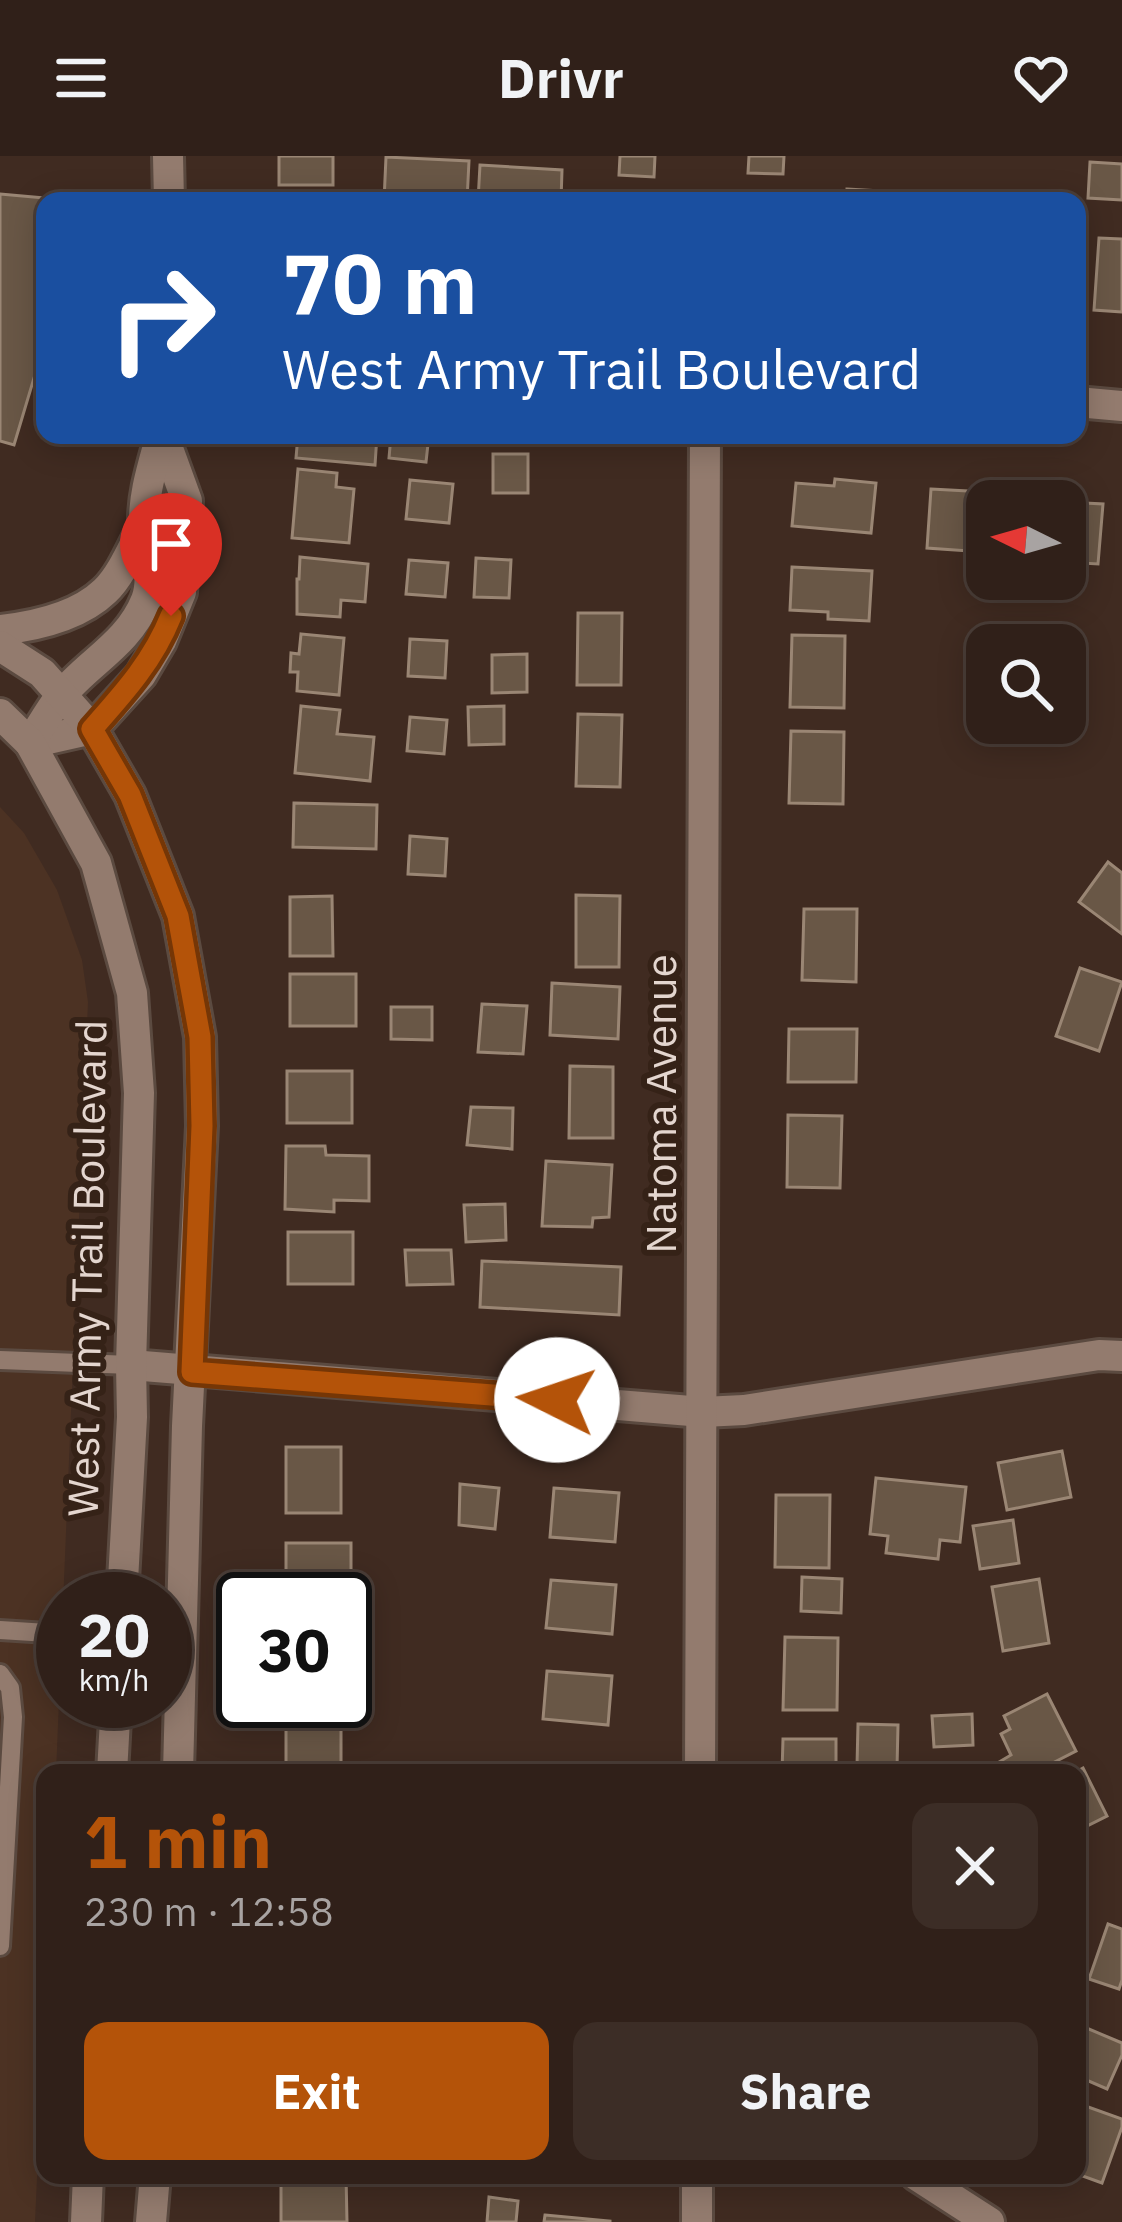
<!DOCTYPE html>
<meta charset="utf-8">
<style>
body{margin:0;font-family:"IBM Plex Sans",sans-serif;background:#3c2d26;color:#f1f3f6;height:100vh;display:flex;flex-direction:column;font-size:45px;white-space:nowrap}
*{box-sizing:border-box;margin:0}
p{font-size:39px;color:#a8a3a2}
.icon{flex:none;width:66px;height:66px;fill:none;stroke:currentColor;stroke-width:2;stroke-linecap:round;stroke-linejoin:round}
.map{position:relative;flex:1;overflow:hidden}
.sheet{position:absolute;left:36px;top:1608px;width:1050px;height:420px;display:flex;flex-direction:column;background:#302019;border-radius:24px;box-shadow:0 6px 30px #0003,0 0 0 3px #4b3e38}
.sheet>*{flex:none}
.banner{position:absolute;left:36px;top:36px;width:1050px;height:252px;border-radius:24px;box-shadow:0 6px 30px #0003,0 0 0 3px #4b3e38;background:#1a4fa0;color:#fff;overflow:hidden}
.needle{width:78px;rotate:275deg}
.buttons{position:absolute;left:966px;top:324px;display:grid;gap:24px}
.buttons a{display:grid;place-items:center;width:120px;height:120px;border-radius:24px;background:#302019;box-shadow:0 6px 30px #0003,0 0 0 3px #4b3e38;font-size:60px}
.speed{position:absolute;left:36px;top:1416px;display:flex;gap:24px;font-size:60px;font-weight:700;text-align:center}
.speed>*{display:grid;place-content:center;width:156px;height:156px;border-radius:50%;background:#302019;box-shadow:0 6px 30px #0003,0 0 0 3px #4b3e38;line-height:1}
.speed small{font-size:30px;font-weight:400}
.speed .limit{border:6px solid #111;border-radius:18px;background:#fff;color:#111}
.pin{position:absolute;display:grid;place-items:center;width:102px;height:102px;color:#fff;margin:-123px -51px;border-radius:50% 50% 50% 0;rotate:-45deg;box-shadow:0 0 12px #0007}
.pin .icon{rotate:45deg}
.me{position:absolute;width:132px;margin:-66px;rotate:274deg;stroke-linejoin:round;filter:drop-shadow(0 0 9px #0008)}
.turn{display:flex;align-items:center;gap:42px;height:252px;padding:0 48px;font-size:54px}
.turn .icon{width:156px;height:156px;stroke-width:2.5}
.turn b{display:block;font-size:84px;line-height:102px}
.round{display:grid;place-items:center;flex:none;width:126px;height:126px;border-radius:24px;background:#3c2d26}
.summary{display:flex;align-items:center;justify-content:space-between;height:204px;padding:0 48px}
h1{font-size:72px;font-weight:700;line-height:90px;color:#b45309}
.action{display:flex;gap:24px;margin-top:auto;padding:24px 48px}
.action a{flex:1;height:138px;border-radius:24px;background:#b45309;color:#fff;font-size:48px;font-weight:700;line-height:138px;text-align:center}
.action a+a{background:#3c2d26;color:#f1f3f6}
header{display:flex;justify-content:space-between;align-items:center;height:156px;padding:0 48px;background:#302019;font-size:54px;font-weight:700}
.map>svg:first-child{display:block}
</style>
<header><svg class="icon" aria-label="menu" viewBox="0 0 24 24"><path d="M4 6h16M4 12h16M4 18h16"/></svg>Drivr<svg class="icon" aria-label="heart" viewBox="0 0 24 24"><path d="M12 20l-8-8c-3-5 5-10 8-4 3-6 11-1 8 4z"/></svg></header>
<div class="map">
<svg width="1122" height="2066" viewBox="0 0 1122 2066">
<rect width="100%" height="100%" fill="#402b21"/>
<polygon fill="#4c3223" points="0,651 24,677 57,734 82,804 88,846 56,1617 45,1617 45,1846 35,2066 0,2066"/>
<g fill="#695746" stroke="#9a8674" stroke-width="3">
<rect x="279" y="0" width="54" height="29"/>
<polygon points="620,0 655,0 654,21 619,19"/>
<polygon points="749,0 784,0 783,18 748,17"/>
<polygon points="386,1 469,5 467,45 384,45"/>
<polygon points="1090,6 1122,8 1122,44 1088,42"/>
<polygon points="480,9 562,14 561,45 478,45"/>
<polygon points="847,33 880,35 879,45 847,45"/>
<polygon points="0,38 67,44 45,45 45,222 34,222 14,289 0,285"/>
<polygon points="1099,82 1122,83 1122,156 1094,154"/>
<polygon points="298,279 377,279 375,309 296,302"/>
<polygon points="391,279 429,279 426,306 389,302"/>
<rect x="493" y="298" width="35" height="39"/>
<polygon points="298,313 337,317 336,331 354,333 349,387 292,382"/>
<polygon points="835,323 876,327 871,377 792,370 796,327 834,330"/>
<polygon points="410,324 453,328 449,367 406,363"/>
<polygon points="931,333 986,336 983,396 927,392"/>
<polygon points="1065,346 1103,348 1098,408 1065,406"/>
<polygon points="300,401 368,408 365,446 341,444 340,461 297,458 297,423 299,423"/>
<polygon points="476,402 511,404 509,442 474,441"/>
<polygon points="409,404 448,407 445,441 406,438"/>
<polygon points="792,411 872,415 869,465 828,463 828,456 790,454"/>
<polygon points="578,457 622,457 621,529 577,529"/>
<polygon points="301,478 344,482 339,539 297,535 298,516 290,516 291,497 299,498"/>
<polygon points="792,479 845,480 844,552 790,551"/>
<polygon points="410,483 447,485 445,522 408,520"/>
<polygon points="527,498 527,536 492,537 492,499"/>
<polygon points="301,550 340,554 337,578 374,581 370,625 295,617"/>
<polygon points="504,550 504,588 469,589 468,551"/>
<polygon points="578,558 622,559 620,631 576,630"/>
<polygon points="410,561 447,564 444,598 407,595"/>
<polygon points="791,575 844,576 843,648 789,647"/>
<polygon points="294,647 377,649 376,693 293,691"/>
<polygon points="410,680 447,683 445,720 408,718"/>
<polygon points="1108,706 1122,717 1122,778 1079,746"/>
<polygon points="576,739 620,740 619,811 576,811"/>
<polygon points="332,740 333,800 290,800 290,741"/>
<polygon points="804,753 857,753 856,826 802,824"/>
<polygon points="1080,812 1122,826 1099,895 1056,880"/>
<rect x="290" y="818" width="66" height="52"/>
<polygon points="552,827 620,831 618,883 550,879"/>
<polygon points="482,848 527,850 523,898 478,896"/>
<polygon points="391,851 432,851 432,884 391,883"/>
<polygon points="789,873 857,873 856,926 788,926"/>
<polygon points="570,910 613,911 613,982 569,982"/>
<rect x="287" y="915" width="65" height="52"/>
<polygon points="471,951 513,952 512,993 467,989"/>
<polygon points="788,959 842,960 840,1032 787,1031"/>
<polygon points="286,990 325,990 326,999 369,1000 369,1045 334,1044 334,1056 285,1053"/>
<polygon points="546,1005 612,1009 609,1061 593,1062 592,1071 542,1070"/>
<polygon points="505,1048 506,1084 466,1086 464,1049"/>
<rect x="288" y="1076" width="65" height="52"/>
<polygon points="405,1094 451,1094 453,1128 407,1129"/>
<polygon points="482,1105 621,1111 619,1159 480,1151"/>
<rect x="286" y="1291" width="55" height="66"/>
<polygon points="1062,1295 1071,1341 1007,1354 998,1307"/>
<polygon points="876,1322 966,1331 960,1386 940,1384 938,1403 886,1397 888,1380 870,1378"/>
<polygon points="460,1328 499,1332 495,1373 459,1369"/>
<polygon points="554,1332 619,1337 615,1386 550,1381"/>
<polygon points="776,1339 830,1339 829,1412 775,1411"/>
<polygon points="1013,1364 1019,1407 980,1413 973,1370"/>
<polygon points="286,1387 351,1387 351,1438 286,1439"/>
<polygon points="802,1421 842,1423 841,1457 801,1455"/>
<polygon points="1039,1423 1049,1487 1003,1495 992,1431"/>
<polygon points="551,1424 616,1429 612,1478 546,1472"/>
<rect x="345" y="1471" width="6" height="52"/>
<polygon points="785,1481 838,1482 837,1554 783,1554"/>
<polygon points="547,1515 612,1520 608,1569 543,1563"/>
<polygon points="1047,1538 1076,1595 1033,1617 1004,1617 999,1606 1011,1599 1001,1578 1010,1573 1004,1560"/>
<rect x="286" y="1545" width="55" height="65"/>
<polygon points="972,1558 973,1589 934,1591 932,1560"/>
<polygon points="858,1568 898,1569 897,1612 857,1610"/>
<polygon points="783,1583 836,1583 836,1617 782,1617"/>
<polygon points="541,1608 606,1613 606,1617 540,1617"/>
<polygon points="1083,1612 1107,1660 1077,1675 1077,1617 1074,1617"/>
<polygon points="1108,1768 1122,1773 1122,1824 1119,1833 1089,1823"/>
<polygon points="1077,1868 1122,1887 1122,1899 1107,1933 1077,1920"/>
<polygon points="1077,1947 1122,1963 1122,1971 1102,2027 1077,2018"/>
<polygon points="281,2019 346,2019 347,2066 281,2066"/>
<polygon points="489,2041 518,2045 516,2066 487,2066"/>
<polygon points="545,2059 610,2065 610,2066 544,2066"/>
</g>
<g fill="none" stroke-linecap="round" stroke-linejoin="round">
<defs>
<g id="service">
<polyline points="0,1204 131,1209"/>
<polyline points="0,1474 63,1478"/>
<polyline points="0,1518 10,1532 13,1561 0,1790"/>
</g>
<g id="minor">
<polyline points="168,0 169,45"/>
<polyline points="1077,246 1122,250"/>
<polyline points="30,587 92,573 141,519 161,485 181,436 187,345 163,279"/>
<path d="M30 587C40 572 49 555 60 541 88 506 128 489 146 444 155 421 144 394 144 370 143 338 153 309 161 279"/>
<polyline points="131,1209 703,1256 744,1254 1099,1199 1122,1200"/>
<polyline points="700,1617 705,279"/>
<polyline points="916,2019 989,2066"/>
<polyline points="697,2066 697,2019"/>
</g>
<g id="secondary">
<path d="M0 474C36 470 78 461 105 435 122 419 133 390 144 370"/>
<polyline points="0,490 42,517 92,573 130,639 178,760 200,881 202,970 187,1270 178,1617"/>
<polyline points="0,558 30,587 96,707 132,837 139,937 131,1209 132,1261 122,1443"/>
<polyline points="112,1617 116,1545"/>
<polyline points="86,2066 88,2019"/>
<polyline points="151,2066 155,2019"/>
</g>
</defs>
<use href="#service" stroke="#5b4a40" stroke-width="24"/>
<use href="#minor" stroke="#5b4a40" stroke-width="36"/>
<use href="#secondary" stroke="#5b4a40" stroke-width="36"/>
<use href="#service" stroke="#937b6e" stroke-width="18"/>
<use href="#minor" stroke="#937b6e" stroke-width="30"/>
<use href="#secondary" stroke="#937b6e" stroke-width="30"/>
</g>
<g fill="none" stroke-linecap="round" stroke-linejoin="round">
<defs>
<path id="route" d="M171 460C153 505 124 537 92 573L130 639 178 760 200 881 202 970 192 1216 557 1244"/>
</defs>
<use href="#route" stroke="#753606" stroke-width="30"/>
<use href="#route" stroke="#b45309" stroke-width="21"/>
</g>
<g text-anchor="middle" stroke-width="12" stroke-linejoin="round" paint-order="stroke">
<g font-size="42" fill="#e4d6cf" stroke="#352217">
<text transform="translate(661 948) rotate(-90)" y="15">Natoma Avenue</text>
<text transform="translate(87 1112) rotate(-89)" y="15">West Army Trail Boulevard</text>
</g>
</g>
</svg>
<div class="buttons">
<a><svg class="needle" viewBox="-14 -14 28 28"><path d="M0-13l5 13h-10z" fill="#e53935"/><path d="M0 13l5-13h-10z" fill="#a8a3a2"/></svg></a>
<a><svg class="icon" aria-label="search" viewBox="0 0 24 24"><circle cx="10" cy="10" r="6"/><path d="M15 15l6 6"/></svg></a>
</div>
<div class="speed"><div>20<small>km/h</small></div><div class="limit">30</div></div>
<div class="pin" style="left:171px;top:460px;background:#d93025"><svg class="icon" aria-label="arrive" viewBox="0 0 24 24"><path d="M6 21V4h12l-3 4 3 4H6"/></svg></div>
<svg class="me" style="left:557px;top:1244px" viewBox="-20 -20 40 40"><circle r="19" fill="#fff"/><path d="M0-13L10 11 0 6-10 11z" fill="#b45309"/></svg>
<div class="banner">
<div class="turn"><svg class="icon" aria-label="right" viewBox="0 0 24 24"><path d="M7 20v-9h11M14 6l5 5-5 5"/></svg><div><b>70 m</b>West Army Trail Boulevard</div></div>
</div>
<section class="sheet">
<div class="summary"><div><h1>1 min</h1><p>230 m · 12:58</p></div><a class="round"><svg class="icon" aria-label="close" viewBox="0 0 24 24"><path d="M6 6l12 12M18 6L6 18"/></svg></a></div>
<div class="action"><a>Exit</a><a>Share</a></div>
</section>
</div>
